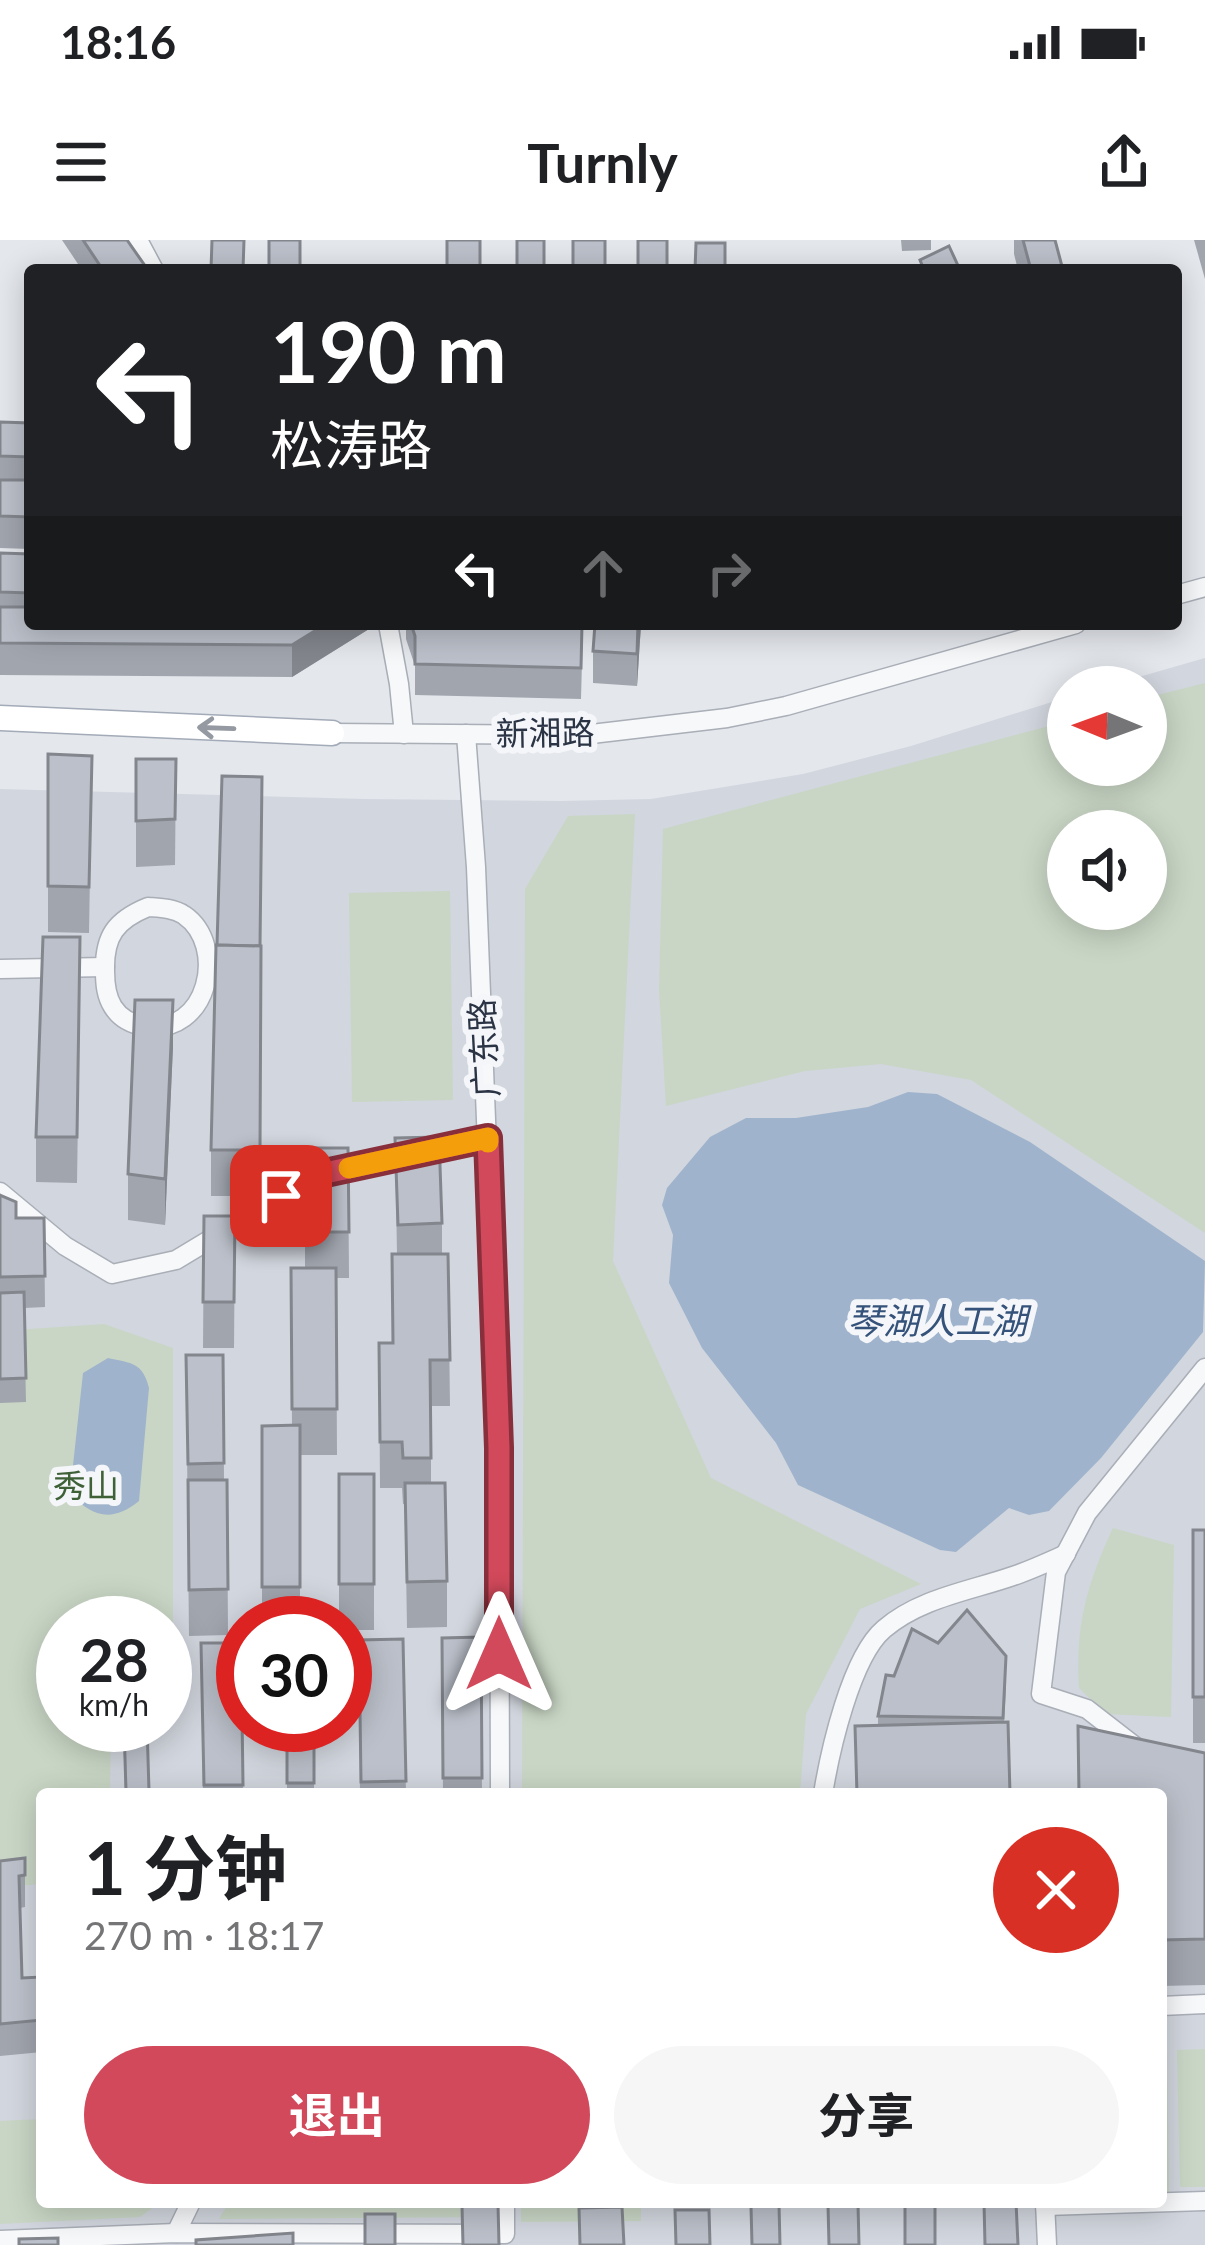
<!DOCTYPE html>
<html lang="zh">
<meta charset="utf-8">
<style>
body{margin:0;font-family:Lato,"Noto Sans SC",sans-serif;background:#f6f6f6;color:#202124;height:100vh;display:flex;flex-direction:column;font-size:45px;white-space:nowrap}
*{box-sizing:border-box;margin:0}
p{font-size:39px;color:#757577}
.icon{flex:none;width:66px;height:66px;fill:none;stroke:currentColor;stroke-width:2;stroke-linecap:round;stroke-linejoin:round}
.map{position:relative;flex:1;overflow:hidden}
.panel{position:absolute;left:36px;top:1548px;width:1131px;height:420px;display:flex;flex-direction:column;background:#fff;border-radius:12px;box-shadow:0 6px 30px #0003}
.panel>*{flex:none}
.banner{position:absolute;left:24px;top:24px;width:1158px;height:366px;border-radius:12px;box-shadow:0 6px 30px #0003;background:#202124;color:#fff;overflow:hidden}
.needle{width:78px;rotate:271deg}
.fabs{position:absolute;left:1047px;top:426px;display:grid;gap:24px}
.fabs a{display:grid;place-items:center;width:120px;height:120px;border-radius:50%;background:#fff;box-shadow:0 6px 30px #0003;font-size:60px}
.speed{position:absolute;left:36px;top:1356px;display:flex;gap:24px;font-size:60px;font-weight:700;text-align:center}
.speed>*{display:grid;place-content:center;width:156px;height:156px;border-radius:50%;background:#fff;box-shadow:0 6px 30px #0003;line-height:1}
.speed small{font-size:30px;font-weight:400}
.speed .limit{border:18px solid #d22;background:#fff;color:#111}
.pin{position:absolute;display:grid;place-items:center;width:102px;height:102px;color:#fff;margin:-51px;border-radius:24px;box-shadow:0 6px 18px #0006}
.me{position:absolute;width:132px;margin:-66px;rotate:0deg;stroke-linejoin:round;filter:drop-shadow(0 0 9px #0008)}
.turn{display:flex;align-items:center;gap:42px;height:252px;padding:0 48px;font-size:54px}
.turn .icon{width:156px;height:156px;stroke-width:2.5}
.turn b{display:block;font-size:84px;line-height:102px}
.lanes{display:flex;align-items:center;height:114px;padding:0 48px;background:#0003;justify-content:center;gap:60px;direction:ltr}
.lanes .off{opacity:.35}
.round{display:grid;place-items:center;flex:none;width:126px;height:126px;border-radius:63px;background:#f6f6f6}
.head{display:flex;align-items:center;justify-content:space-between;height:204px;padding:0 48px}
h1{font-size:72px;font-weight:700;line-height:90px}
.action{display:flex;gap:24px;margin-top:auto;padding:24px 48px}
.action a{flex:1;height:138px;border-radius:72px;background:#d1495b;color:#fff;font-size:48px;font-weight:700;line-height:138px;text-align:center}
.action a+a{background:#f6f6f6;color:#202124}
.status{display:flex;justify-content:space-between;align-items:center;height:84px;padding:0 60px;background:#fff;direction:ltr}
.status svg{height:33px;fill:currentColor}
header{display:flex;justify-content:space-between;align-items:center;height:156px;padding:0 48px;background:#fff;font-size:54px;font-weight:700}
.map>svg:first-child{display:block}
</style>
<div class="status"><b>18:16</b><svg viewBox="0 0 49 12"><path d="M0 12V9h3v3zM5 12V6h3v6zM10 12V3h3v9zM15 12V0h3v12zM26 1h20v11H26zM47 4h2v5h-2z"/></svg></div>
<header><svg class="icon" aria-label="menu" viewBox="0 0 24 24"><path d="M4 6h16M4 12h16M4 18h16"/></svg>Turnly<svg class="icon" aria-label="share" viewBox="0 0 24 24"><path d="M12 15V3M7 8l5-5 5 5M5 13v7h14v-7"/></svg></header>
<div class="map">
<svg width="1205" height="2005" viewBox="0 0 1205 2005">
<rect width="100%" height="100%" fill="#e4e7ec"/>
<path fill="#d2d6de" fill-rule="evenodd" d="M1205 418V2005H0V549L364 559 561 561 651 559 803 534 911 506 1068 457V525H1146V447H1104ZM1068 591H1146V669H1068ZM63 1383H165V1485H63ZM243 1383H345V1485H243ZM42 1554H1161V1962H42Z"/>
<g fill="#c9d6c5" fill-rule="evenodd">
<path d="M1205 443V993L971 840 881 824 805 831 666 866 659 750 663 589 1068 481V525H1146V458ZM1068 591H1146V669H1068Z"/>
<polygon points="635,574 613,1021 711,1238 921,1344 860,1369 806,1474 800,1554 522,1554 525,649 568,576"/>
<polygon points="450,651 453,860 352,862 349,653"/>
<polygon points="104,1084 173,1108 173,1441 165,1441 165,1383 63,1383 63,1485 111,1485 110,1554 42,1554 42,1644 0,1647 0,1091"/>
<path d="M1113 1288 1174 1305 1171 1477 1106 1474 1079 1448C1075 1385 1087 1344 1113 1288Z"/>
<polygon points="1161,1804 1167,1804 1169,1952 1161,1952"/>
<polygon points="1205,1809 1205,1947 1180,1947 1177,1810"/>
<polygon points="42,1879 42,1962 158,1964 140,1977 0,1984 0,1881"/>
<polygon points="229,1962 489,1962 489,1977 219,1979"/>
<polygon points="521,1962 641,1962 641,1981 521,1982"/>
</g>
<g fill="#9fb4cc">
<polygon points="908,852 937,854 1030,902 1205,1021 1203,1092 1101,1218 1049,1271 1029,1275 1009,1268 956,1312 940,1310 798,1245 776,1203 702,1108 669,1043 673,995 662,965 667,948 710,897 746,878 796,878 868,867"/>
<path d="M108 1118C132 1123 143 1123 149 1148L139 1261C112 1283 92 1277 70 1253L83 1133Z"/>
</g>
<g fill="none" stroke-linecap="round" stroke-linejoin="round">
<defs>
<g id="minor">
<polyline points="138,0 154,30"/>
<polyline points="1176,355 1205,347"/>
<polyline points="388,384 399,444 404,494"/>
<polyline points="332,493 583,495 727,478 786,466 1076,384"/>
<polyline points="466,494 476,627 499,1208 500,1554"/>
<path d="M148 667C161 668 173 668 184 675 228 705 209 797 144 786 131 784 120 778 113 767 106 756 105 744 105 731 104 696 116 680 148 667Z"/>
<polyline points="0,729 105,727"/>
<polyline points="0,952 65,1006 112,1034 176,1020 317,935 488,898"/>
<polyline points="1136,1507 1087,1469 1041,1454 1056,1332 1087,1273 1205,1128"/>
<path d="M823 1554C830 1511 851 1417 884 1389 920 1358 970 1351 1013 1336 1031 1330 1048 1322 1066 1314"/>
<polyline points="1161,1766 1205,1764"/>
<polyline points="1045,1962 1047,2005"/>
<polyline points="1045,1966 1205,1961"/>
<polyline points="176,1993 191,1962"/>
<polyline points="0,2000 176,1993 505,1994 505,1962"/>
</g>
<polyline id="major" points="0,478 332,493"/>
</defs>
<use href="#minor" stroke="#a9aeb7" stroke-width="21"/>
<use href="#major" stroke="#a3abb8" stroke-width="27"/>
<use href="#minor" stroke="#f7f8fa" stroke-width="18"/>
<use href="#major" stroke="#fff" stroke-width="24"/>
</g>
<g fill="#a1a5ae">
<polygon points="62,0 127,0 148,30 82,30"/>
<polygon points="901,0 931,0 931,10 902,11"/>
<polygon points="1014,0 1055,0 1063,30 1018,30 1014,14"/>
<polygon points="1194,0 1205,0 1205,39"/>
<polygon points="0,182 30,183 30,309 0,308"/>
<polygon points="0,313 30,314 30,384 369,384 369,389 292,437 0,435"/>
<polygon points="406,384 583,384 581,459 415,455 415,426 406,399"/>
<polygon points="641,384 637,446 593,443 593,411"/>
<polygon points="48,514 92,516 89,693 48,692"/>
<polygon points="136,519 176,519 175,625 136,627"/>
<polygon points="260,706 260,956 211,956 211,910"/>
<polygon points="80,743 77,943 36,942 36,897"/>
<polygon points="173,806 165,985 128,980 128,934"/>
<polygon points="395,898 442,983 442,1014 448,1014 450,1166 431,1166 431,1243 447,1341 447,1387 407,1388 405,1264 403,1264 402,1248 380,1248 379,1103 393,1103 397,1014"/>
<polygon points="305,908 348,908 349,1038 336,1038 337,1215 300,1215 300,1383 262,1383 262,1186 292,1186 291,1028 305,1028"/>
<polygon points="0,955 16,978 44,978 45,1067 24,1068 26,1162 0,1163"/>
<polygon points="204,976 235,976 234,1108 203,1108"/>
<polygon points="186,1115 223,1115 224,1240 227,1240 228,1395 189,1396"/>
<polygon points="339,1234 374,1234 374,1390 345,1390 345,1383 339,1383"/>
<rect x="1193" y="1290" width="12" height="213"/>
<polygon points="481,1397 482,1554 443,1554 442,1398"/>
<polygon points="403,1399 406,1554 360,1554 359,1400"/>
<polygon points="201,1403 241,1403 243,1554 203,1554"/>
<polygon points="1006,1448 1004,1482 1010,1554 856,1554 855,1486 878,1486 878,1476"/>
<polygon points="123,1485 147,1485 149,1554 125,1554"/>
<rect x="287" y="1485" width="27" height="69"/>
<polygon points="1205,1513 1205,1745 1161,1746 1161,1554"/>
<polygon points="25,1618 25,1667 20,1668 22,1738 42,1755 42,1812 0,1816 0,1621"/>
</g>
<g fill="#83868d">
<polygon points="326,384 369,384 369,389 292,437 292,405"/>
<polygon points="638,384 641,384 637,446 637,414"/>
<polygon points="173,760 173,806 165,985 165,939"/>
</g>
<g fill="#bbc0ca" stroke="#83868d" stroke-width="3">
<polygon points="83,0 127,0 148,30 103,30"/>
<polygon points="212,0 244,0 243,30 211,30"/>
<rect x="269" y="0" width="31" height="30"/>
<rect x="447" y="0" width="33" height="30"/>
<rect x="517" y="0" width="27" height="30"/>
<rect x="573" y="0" width="32" height="30"/>
<rect x="638" y="0" width="29" height="30"/>
<polygon points="1023,0 1055,0 1063,30 1031,30"/>
<polygon points="696,3 725,3 725,30 695,30"/>
<polygon points="949,6 960,30 924,30 920,20"/>
<polygon points="0,182 30,183 30,217 0,216"/>
<polygon points="0,240 30,240 30,277 0,276"/>
<polygon points="0,313 30,314 30,353 0,352"/>
<polygon points="0,367 30,367 30,384 326,384 292,405 0,403"/>
<polygon points="411,384 582,384 581,428 415,424 415,396"/>
<polygon points="595,384 638,384 637,414 593,411"/>
<polygon points="48,514 92,516 89,647 48,646"/>
<polygon points="136,519 176,519 175,579 136,581"/>
<polygon points="222,536 262,537 260,706 217,705"/>
<polygon points="43,697 80,697 77,897 36,897"/>
<polygon points="216,705 261,706 260,910 211,910"/>
<polygon points="135,760 173,760 165,939 128,934"/>
<polygon points="439,897 442,983 398,985 395,898"/>
<polygon points="305,908 348,908 349,992 305,992"/>
<polygon points="0,955 16,962 16,978 44,978 45,1036 0,1037"/>
<polygon points="204,976 235,976 234,1062 203,1062"/>
<polygon points="392,1014 448,1014 450,1120 430,1120 431,1218 403,1218 402,1202 380,1202 379,1103 393,1103"/>
<polygon points="291,1028 336,1028 337,1169 292,1169"/>
<polygon points="24,1052 26,1138 0,1139 0,1053"/>
<polygon points="186,1115 223,1115 224,1223 188,1224"/>
<polygon points="300,1185 300,1347 262,1347 262,1186"/>
<rect x="339" y="1234" width="35" height="110"/>
<polygon points="188,1240 227,1240 228,1349 189,1350"/>
<polygon points="405,1243 445,1243 447,1341 407,1342"/>
<rect x="1193" y="1290" width="12" height="167"/>
<polygon points="967,1370 1006,1416 1003,1478 878,1476 886,1435 894,1436 912,1389 938,1403"/>
<polygon points="481,1397 482,1538 443,1538 442,1398"/>
<polygon points="403,1399 406,1541 361,1542 359,1400"/>
<polygon points="201,1403 241,1403 243,1545 204,1545"/>
<polygon points="1008,1482 1010,1554 857,1554 855,1486"/>
<polygon points="124,1485 147,1485 149,1551 126,1551"/>
<rect x="287" y="1485" width="27" height="58"/>
<polygon points="1078,1486 1205,1513 1205,1699 1161,1700 1161,1554 1079,1554"/>
<polygon points="25,1618 25,1635 19,1636 22,1738 41,1737 42,1780 0,1784 0,1621"/>
<rect x="905" y="1962" width="30" height="43"/>
<polygon points="984,1962 1016,1962 1018,2005 985,2005"/>
<polygon points="498,1964 499,2005 463,2005 462,1965"/>
<polygon points="858,1964 859,2005 829,2005 828,1965"/>
<polygon points="779,1965 780,2005 752,2005 751,1966"/>
<polygon points="622,1967 624,2005 580,2005 579,1968"/>
<polygon points="675,1970 709,1970 710,2005 676,2005"/>
<rect x="365" y="1974" width="30" height="31"/>
<polygon points="293,1993 293,2005 196,2005 196,2000"/>
<polygon points="58,1998 58,2005 19,2005 19,1999"/>
</g>
<defs><path id="oneway-shaft" d="M-6 0H5M1.5-3L5.5 0L1.5 3" fill="none" stroke-width="1.6" stroke-linecap="round" stroke-linejoin="round" transform="scale(3)"/></defs>
<use stroke="#959aa2" href="#oneway-shaft" transform="translate(216 488) rotate(-178)"/>
<g fill="none" stroke-linecap="round" stroke-linejoin="round">
<defs>
<polyline id="route" points="281,956 316,935 488,898 499,1208 499,1414"/>
</defs>
<use href="#route" stroke="#882f3b" stroke-width="30"/>
<use href="#route" stroke="#d1495b" stroke-width="21"/>
<polyline stroke="#f59e0b" stroke-width="21" points="349,928 488,898 488,902"/>
</g>
<g text-anchor="middle" stroke-width="12" stroke-linejoin="round" paint-order="stroke">
<g font-size="33" fill="#2b3445" stroke="#f4f6f9">
<text transform="translate(545 493) rotate(-1)" y="12">新湘路</text>
<text transform="translate(484 808) rotate(-93)" y="12">广东路</text>
</g>
<g font-size="33" fill="#3f6138" stroke="#f4f6f9">
<text x="86" y="1258">秀山</text>
</g>
<g font-size="36" font-style="italic" fill="#34527a" stroke="#f4f6f9">
<text x="937" y="1094">琴湖人工湖</text>
</g>
</g>
</svg>
<div class="fabs">
<a><svg class="needle" viewBox="-14 -14 28 28"><path d="M0-13l5 13h-10z" fill="#e53935"/><path d="M0 13l5-13h-10z" fill="#757577"/></svg></a>
<a><svg class="icon" aria-label="sound" viewBox="0 0 24 24"><path d="M4 9h4l5-4v14l-5-4H4zM17 9q2 3 0 6"/></svg></a>
</div>
<div class="speed"><div>28<small>km/h</small></div><div class="limit">30</div></div>
<div class="pin" style="left:281px;top:956px;background:#d93025"><svg class="icon" aria-label="arrive" viewBox="0 0 24 24"><path d="M6 21V4h12l-3 4 3 4H6"/></svg></div>
<svg class="me" style="left:499px;top:1414px" viewBox="-20 -20 40 40"><path d="M0-17L14 15 0 8-14 15z" fill="#d1495b" stroke="#fff" stroke-width="4"/></svg>
<div class="banner">
<div class="turn"><svg class="icon" aria-label="left" viewBox="0 0 24 24"><path d="M17 20v-9H6M10 6l-5 5 5 5"/></svg><div><b>190 m</b>松涛路</div></div>
<div class="lanes"><svg class="icon" aria-label="left" viewBox="0 0 24 24"><path d="M17 20v-9H6M10 6l-5 5 5 5"/></svg><svg class="icon off" aria-label="ahead" viewBox="0 0 24 24"><path d="M12 20V5M6 11l6-6 6 6"/></svg><svg class="icon off" aria-label="right" viewBox="0 0 24 24"><path d="M7 20v-9h11M14 6l5 5-5 5"/></svg></div>
</div>
<section class="panel">
<div class="head"><div><h1>1 分钟</h1><p>270 m · 18:17</p></div><a class="round" style="background:#d93025;color:#fff"><svg class="icon" aria-label="close" viewBox="0 0 24 24"><path d="M6 6l12 12M18 6L6 18"/></svg></a></div>
<div class="action"><a>退出</a><a>分享</a></div>
</section>
</div>
